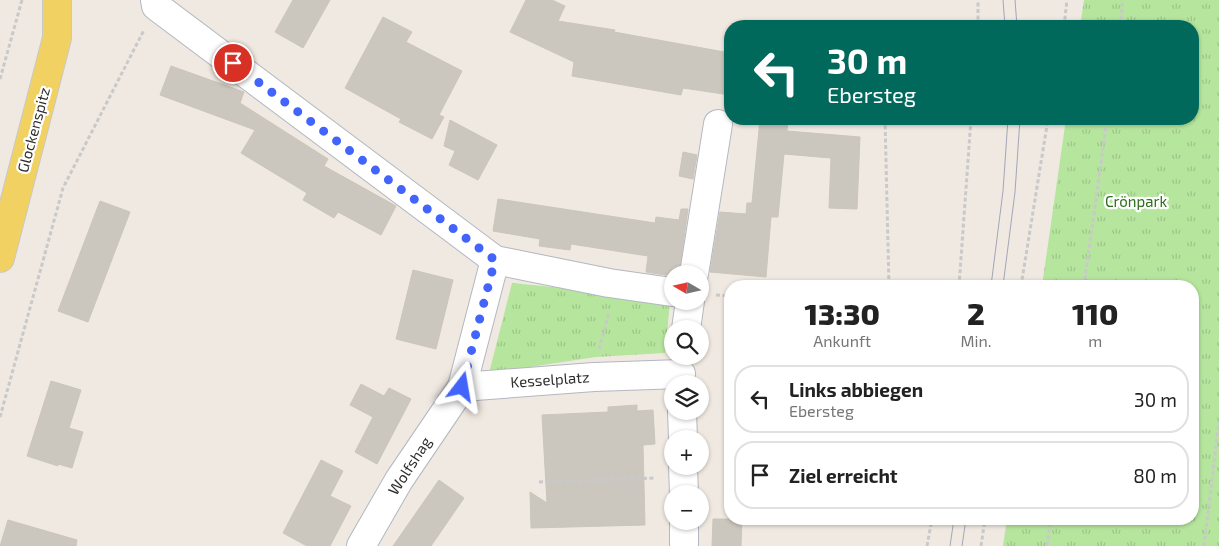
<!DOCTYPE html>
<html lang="de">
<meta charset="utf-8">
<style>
body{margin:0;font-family:"Exo 2",sans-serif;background:#f2f2f2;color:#222;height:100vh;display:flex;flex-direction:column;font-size:19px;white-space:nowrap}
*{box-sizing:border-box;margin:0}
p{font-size:16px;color:#767676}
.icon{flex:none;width:28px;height:28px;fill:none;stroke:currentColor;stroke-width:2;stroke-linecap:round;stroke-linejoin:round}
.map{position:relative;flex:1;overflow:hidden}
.panel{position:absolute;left:724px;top:280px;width:475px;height:245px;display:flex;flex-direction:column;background:#fff;border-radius:20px;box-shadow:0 1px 4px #0004}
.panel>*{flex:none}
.hud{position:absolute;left:724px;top:20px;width:475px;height:105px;border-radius:20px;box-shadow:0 1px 4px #0004;background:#00695c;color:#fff;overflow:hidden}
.needle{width:32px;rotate:279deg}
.buttons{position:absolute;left:664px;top:265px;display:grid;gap:10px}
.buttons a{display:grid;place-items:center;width:45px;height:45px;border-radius:50%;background:#fff;box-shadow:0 1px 4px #0004;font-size:25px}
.pin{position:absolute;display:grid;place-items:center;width:42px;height:42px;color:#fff;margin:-21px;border:2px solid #fff;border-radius:50%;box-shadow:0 1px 5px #0007}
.me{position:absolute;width:55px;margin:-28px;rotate:14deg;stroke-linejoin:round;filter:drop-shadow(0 0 4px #0008)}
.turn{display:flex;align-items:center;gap:18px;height:105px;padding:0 20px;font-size:22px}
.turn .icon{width:65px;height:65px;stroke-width:2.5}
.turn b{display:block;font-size:35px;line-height:42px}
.eta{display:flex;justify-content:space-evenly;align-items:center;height:85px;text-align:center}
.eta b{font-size:30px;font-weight:800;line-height:35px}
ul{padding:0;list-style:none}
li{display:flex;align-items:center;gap:15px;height:68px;margin:0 10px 8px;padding:0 10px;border:2px solid #e0e0e0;border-radius:20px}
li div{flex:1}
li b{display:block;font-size:19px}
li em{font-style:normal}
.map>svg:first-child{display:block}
</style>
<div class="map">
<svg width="1219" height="546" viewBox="0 0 1219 546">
<defs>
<pattern id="park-tufts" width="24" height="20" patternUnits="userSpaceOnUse" patternTransform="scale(1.25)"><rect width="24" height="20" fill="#b6e59e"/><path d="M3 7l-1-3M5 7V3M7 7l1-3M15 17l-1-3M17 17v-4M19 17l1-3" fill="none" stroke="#9dc588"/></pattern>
</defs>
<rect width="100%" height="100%" fill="#efe9e1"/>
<g fill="url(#park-tufts)">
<polygon points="1084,0 1219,0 1219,546 1003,546 1007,519 1192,519 1192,286 1042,286 1066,119 1192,119 1192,26 1080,26"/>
<polygon points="512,283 614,293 670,302 665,353 596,357 489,373"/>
</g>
<g fill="#cbc7bf" stroke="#cbc5ba">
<polygon points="293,0 330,0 303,48 275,32"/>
<polygon points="526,0 552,0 565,6 558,21 615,30 614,32 730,53 730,95 683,88 681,95 572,76 574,62 510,32"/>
<polygon points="383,17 412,32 406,42 462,71 439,115 444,117 432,139 399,122 401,119 345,88"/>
<polygon points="171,66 244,92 240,103 328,159 324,166 396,206 381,235 338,212 334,218 303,200 307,193 241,153 255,130 160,95"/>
<polygon points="760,119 788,119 787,131 860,137 857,209 829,208 831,158 784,154 778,217 771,217 766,277 710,272 720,212 746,214 747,203 752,203"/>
<polygon points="450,120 497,145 478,180 449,165 455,151 444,146"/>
<polygon points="683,152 697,155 693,179 679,176"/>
<polygon points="498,199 655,223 656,217 679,220 681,209 688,209 679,274 672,274 672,276 646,272 648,256 571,244 570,250 539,246 540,239 493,231"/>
<polygon points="100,201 130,212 88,322 58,311"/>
<polygon points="413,270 453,280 436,349 396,339"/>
<polygon points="51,381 81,390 69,428 83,432 72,468 58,464 58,466 27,456"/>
<polygon points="361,384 384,396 389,388 411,399 377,464 355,452 373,417 350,405"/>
<polygon points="637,405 637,411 653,410 655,444 643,445 645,525 531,528 530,492 547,503 542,415 608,412 608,407"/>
<polygon points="321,460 343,471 330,496 351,506 330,546 307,546 283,533"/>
<polygon points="439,480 464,498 431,546 393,546"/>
<polygon points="713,519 742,519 741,546 712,546"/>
<polygon points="8,520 77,540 76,546 0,546"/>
</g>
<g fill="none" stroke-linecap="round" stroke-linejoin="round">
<defs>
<g id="minor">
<polyline points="155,0 156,6 495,260"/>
<polyline points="694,274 718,124"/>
<polyline points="672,292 609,283 495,260 462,387 594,377 681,374"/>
<polyline points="686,329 690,301"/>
<polyline points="682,411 683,439"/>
<polyline points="683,466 684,494"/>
<polyline points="684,521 684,546"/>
<polyline points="361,546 399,480 462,387"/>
</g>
<polyline id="major" points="0,258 57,38 57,0"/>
</defs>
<use href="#minor" stroke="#b4b7c1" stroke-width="30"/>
<use href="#major" stroke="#c9c9c9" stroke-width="30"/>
<g stroke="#c9c9c9" stroke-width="3" stroke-dasharray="4 2.5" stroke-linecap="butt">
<polyline points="978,26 978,0"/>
<polyline points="1064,26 1067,0"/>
<polyline points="1120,26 1123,0"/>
<polyline points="0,79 22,0"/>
<polyline points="885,119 889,286"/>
<polyline points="959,286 971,119"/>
<polyline points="1021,286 1048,119"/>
<polyline points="1084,286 1107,119"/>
<polyline points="716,295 730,296"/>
<polyline points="599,349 609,312"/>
<polyline points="0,417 63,188 144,30"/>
<polyline points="539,482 655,478"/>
<polyline points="927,546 932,519"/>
<polyline points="981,546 985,519"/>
<polyline points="1047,546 1051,519"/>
<polyline points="1204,546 1219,422"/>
</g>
<use href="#minor" stroke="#fff" stroke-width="28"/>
<use href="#major" stroke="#f2d163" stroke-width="28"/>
<g stroke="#a3a6b8" stroke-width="1">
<polyline points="1003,0 1005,26"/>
<polyline points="1015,0 1017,26"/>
<polyline points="991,286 1003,191 1008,119"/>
<polyline points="1003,286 1015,192 1020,119"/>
<polyline points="950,546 954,519"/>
<polyline points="962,546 966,519"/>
</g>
</g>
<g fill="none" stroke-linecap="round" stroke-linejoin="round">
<polyline stroke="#4264fb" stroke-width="9" stroke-dasharray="0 16.2" points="233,63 495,260 462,387"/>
</g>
<g text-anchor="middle" stroke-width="4.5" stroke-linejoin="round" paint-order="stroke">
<g font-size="15" fill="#2e2e2e" stroke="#fff">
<text transform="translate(34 130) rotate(-75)" y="5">Glockenspitz</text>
<text transform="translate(550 380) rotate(-4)" y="5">Kesselplatz</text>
<text transform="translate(410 466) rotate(-57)" y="5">Wolfshag</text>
</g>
<g font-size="15" fill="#2c6e1b" stroke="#fff">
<text x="1136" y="207">Crönpark</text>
</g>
</g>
</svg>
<div class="buttons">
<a><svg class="needle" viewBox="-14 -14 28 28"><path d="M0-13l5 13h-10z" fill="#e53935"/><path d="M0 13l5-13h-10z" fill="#767676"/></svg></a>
<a><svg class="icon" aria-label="search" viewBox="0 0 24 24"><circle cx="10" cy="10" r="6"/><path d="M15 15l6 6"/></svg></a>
<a><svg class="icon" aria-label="layers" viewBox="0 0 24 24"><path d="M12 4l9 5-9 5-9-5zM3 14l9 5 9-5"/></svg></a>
<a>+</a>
<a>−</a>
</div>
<div class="pin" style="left:233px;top:63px;background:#d93025"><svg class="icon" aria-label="arrive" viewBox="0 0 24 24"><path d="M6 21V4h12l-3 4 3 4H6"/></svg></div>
<svg class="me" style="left:462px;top:387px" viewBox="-20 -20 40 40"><path d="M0-17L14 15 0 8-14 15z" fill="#4264fb" stroke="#fff" stroke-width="4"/></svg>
<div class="hud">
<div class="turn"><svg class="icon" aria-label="left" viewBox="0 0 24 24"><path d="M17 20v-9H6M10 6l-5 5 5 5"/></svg><div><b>30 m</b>Ebersteg</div></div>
</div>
<section class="panel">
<div class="eta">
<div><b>13:30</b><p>Ankunft</p></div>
<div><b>2</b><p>Min.</p></div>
<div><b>110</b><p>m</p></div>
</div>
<ul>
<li><svg class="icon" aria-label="left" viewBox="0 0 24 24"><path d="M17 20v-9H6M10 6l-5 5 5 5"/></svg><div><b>Links abbiegen</b><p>Ebersteg</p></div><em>30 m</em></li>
<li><svg class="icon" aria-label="arrive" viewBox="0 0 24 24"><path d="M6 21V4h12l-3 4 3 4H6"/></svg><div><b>Ziel erreicht</b></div><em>80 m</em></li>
</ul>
</section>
</div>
